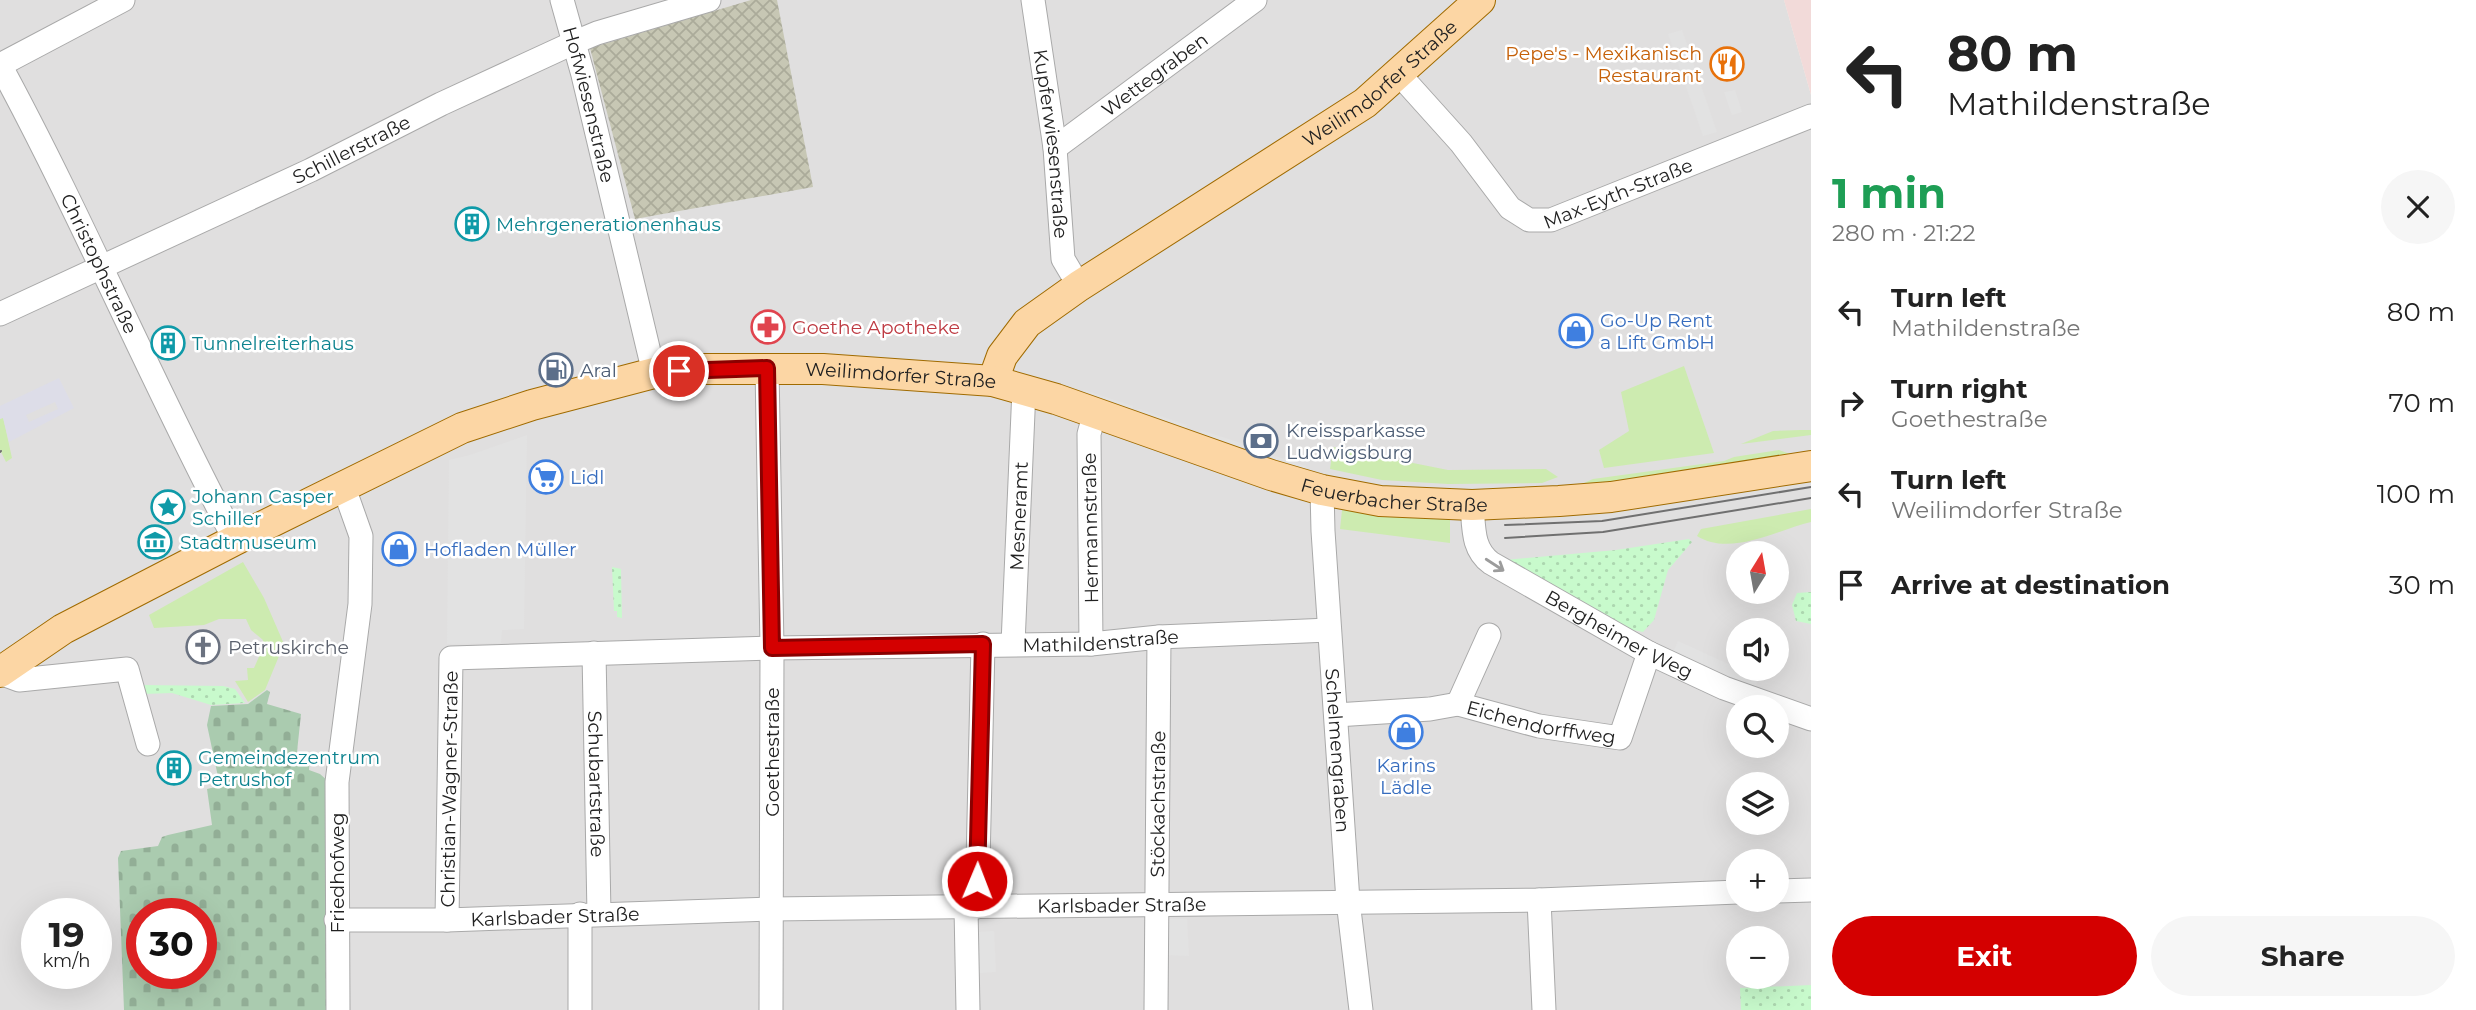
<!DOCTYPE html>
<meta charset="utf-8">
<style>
body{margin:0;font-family:Montserrat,sans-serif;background:#f6f6f6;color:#222;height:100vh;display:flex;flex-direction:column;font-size:26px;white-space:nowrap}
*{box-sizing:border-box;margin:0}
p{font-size:23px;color:#767676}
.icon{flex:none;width:38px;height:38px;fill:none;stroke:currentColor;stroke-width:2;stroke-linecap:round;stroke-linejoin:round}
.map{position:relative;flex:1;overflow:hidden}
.drawer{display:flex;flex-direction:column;background:#fff;width:665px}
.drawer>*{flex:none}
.banner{background:#fff;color:#222;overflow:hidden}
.needle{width:46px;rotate:11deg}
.controls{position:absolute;left:1726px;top:541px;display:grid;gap:14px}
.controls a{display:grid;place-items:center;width:63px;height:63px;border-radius:50%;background:#fff;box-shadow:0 7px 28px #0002;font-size:35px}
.speed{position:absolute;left:21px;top:898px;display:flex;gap:14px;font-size:35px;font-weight:700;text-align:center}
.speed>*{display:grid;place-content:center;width:91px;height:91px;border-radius:50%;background:#fff;box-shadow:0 7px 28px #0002;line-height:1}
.speed small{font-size:18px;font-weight:400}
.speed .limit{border:10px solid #d22;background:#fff;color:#111}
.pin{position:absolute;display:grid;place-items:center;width:60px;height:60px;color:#fff;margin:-30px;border:4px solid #fff;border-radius:50%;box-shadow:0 2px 7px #0007}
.me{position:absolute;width:77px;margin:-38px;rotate:1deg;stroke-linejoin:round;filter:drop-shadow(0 0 5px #0008)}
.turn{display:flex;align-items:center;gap:24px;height:147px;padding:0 21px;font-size:32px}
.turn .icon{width:91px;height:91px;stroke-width:2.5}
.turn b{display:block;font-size:49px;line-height:60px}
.round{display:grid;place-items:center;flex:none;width:74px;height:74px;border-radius:37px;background:#f6f6f6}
.overview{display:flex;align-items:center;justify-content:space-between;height:119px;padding:0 21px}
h1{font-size:42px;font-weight:700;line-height:52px;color:#1e9e55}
.cta{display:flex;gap:14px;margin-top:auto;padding:14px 21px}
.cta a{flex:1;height:80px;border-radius:42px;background:#d40000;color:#fff;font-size:28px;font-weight:700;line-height:80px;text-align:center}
.cta a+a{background:#f6f6f6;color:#222}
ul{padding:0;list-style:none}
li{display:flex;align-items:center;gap:21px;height:91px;padding:0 21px}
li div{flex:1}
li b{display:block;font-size:26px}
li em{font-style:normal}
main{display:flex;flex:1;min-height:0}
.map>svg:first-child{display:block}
</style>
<main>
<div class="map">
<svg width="1811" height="1010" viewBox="0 0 1811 1010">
<defs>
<pattern id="construction-cross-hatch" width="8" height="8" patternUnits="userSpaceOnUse" patternTransform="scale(1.75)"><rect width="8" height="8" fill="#c7c7b4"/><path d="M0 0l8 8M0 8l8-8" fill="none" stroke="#abab9a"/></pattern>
<pattern id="cemetery-stones" width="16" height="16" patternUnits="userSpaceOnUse" patternTransform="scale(1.75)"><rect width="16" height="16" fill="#aacbaf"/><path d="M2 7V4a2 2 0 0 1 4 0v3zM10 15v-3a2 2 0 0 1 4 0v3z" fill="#92ae96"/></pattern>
<pattern id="park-dots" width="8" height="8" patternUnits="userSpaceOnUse" patternTransform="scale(1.75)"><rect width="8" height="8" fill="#c8facc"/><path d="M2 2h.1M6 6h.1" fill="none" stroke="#acd6af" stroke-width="1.8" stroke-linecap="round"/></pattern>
</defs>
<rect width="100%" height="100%" fill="#f2efe9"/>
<path fill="#e0dfdf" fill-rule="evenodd" d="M0 0H1784L1811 95V1010H0ZM1738 553H1776V592H1738ZM1738 630H1776V668H1738ZM1738 707H1776V746H1738ZM1738 784H1776V822H1738ZM1738 861H1776V900H1738ZM37 914H96V973H37ZM142 914H201V973H142ZM1738 938H1776V976H1738Z"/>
<polygon fill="#f2dad9" points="1784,0 1811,0 1811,95"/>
<polygon fill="url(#construction-cross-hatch)" points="751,0 777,0 813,187 635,219 590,48"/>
<g fill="#cdebb0">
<polygon points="1684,366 1714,453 1604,468 1599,450 1629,431 1621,392"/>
<polygon points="3,417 12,458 6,462 0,450 0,419"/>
<polygon points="1800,430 1811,430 1811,435 1741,444 1773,431"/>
<polygon points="1333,447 1448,470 1546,469 1558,477 1542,483 1448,484 1382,480 1330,469"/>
<polygon points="1779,450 1790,454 1792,458 1575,487 1593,479 1724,461 1734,457"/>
<path d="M1811 509V522C1777 530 1730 557 1697 536L1701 529Z"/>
<polygon points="1342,510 1389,516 1450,518 1450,543 1340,529"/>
<polygon points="243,562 264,598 284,644 265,690 248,702 235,681 248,680 247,668 254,668 262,650 263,640 251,630 246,619 219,619 204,625 154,628 149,615"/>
</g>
<path fill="url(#cemetery-stones)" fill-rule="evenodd" d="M267 690 270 692 267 704 301 714 297 752 310 755 309 770 320 774 329 782 331 1010H124L118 858 121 851 158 846 162 837 168 835 212 825 207 789 220 786 207 725 211 706 248 704ZM142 914H201V973H142Z"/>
<g fill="url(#park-dots)">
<polygon points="1689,539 1692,542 1668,570 1654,620 1643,632 1633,630 1531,572 1505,560 1616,550"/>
<polygon points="612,567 621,569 622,618 617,617 617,611 614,611"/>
<polygon points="1811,592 1811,624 1796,621 1792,605 1797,593"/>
<polygon points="143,685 223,686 235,689 245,703 211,705 172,693 143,694"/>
<polygon points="1811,985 1811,1010 1741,1010 1740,988"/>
</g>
<g fill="#e2e2e2">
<polygon points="1682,30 1717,132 1703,136 1668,34"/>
<polygon points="1735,90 1742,112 1732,115 1724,92"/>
<polygon points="1084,390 1133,406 1131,412 1083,396"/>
<polygon points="1139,409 1187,425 1185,431 1137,415"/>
<polygon points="1201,430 1247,445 1245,451 1199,436"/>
<polygon points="527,435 524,629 502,630 501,643 447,644 449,460 470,455"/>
<polygon points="1257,450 1306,466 1305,472 1255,456"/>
<polygon points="199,503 210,526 198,532 186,508"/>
<polygon points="1678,641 1759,678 1754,690 1673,652"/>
<polygon points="1165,919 1187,919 1189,956 1164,955"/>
<polygon points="994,931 996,972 979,973 977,932"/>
</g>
<path fill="#dddde8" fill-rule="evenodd" d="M59 378 74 408 9 442 3 418 0 419V406ZM55 402 58 409 29 422 26 415Z"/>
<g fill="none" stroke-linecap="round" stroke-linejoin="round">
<defs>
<g id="minor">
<path id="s1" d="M562 0 583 75 654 373"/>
<path id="s2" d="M1033 0 1055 148 1063 259 1079 286"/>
<path id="s3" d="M0 65C84 220 152 384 235 540"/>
<polyline points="0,65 123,0"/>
<path id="s4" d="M1398 73 1461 143 1510 208 1529 220H1551L1811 116"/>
<path id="s5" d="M1055 148 1255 0"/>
<path id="s6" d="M0 314 311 170 441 104 573 43 597 33 709 0"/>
<polyline points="767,368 772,648 771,1010"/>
<path id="s7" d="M1322 490 1323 531 1348 901 1361 1010"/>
<path id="s8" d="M1472 505C1474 528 1472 549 1491 563L1649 653 1724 688 1811 719"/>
<path id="s9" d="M1489 635 1458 704 1539 726 1620 738 1649 653"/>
<path id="s10" d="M1013 644 1024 389"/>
<polyline points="1091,644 1089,434 1095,412"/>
<path id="s11" d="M594 653 599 914"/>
<polyline points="0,673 19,680 127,669 148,744"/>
<polyline points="1336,715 1430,709 1458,704"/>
<polyline points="1776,891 1811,890"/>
<polyline points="1539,900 1544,1010"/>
<polyline points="977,907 983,644"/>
<polyline points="966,908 968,1010"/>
<polyline points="580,914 580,1010"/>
<path id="s12" d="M336 920H447L771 909 1539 900 1738 892"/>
<path id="s13" d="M447 920 451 658 772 648 1091 644 1159 637 1329 630"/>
<polyline points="338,1010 337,782 360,604 361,536 344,488"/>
<path id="s14" d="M1156 1010 1159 637"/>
</g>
<g id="major">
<path id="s15" d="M993 381 1002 356 1027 323 1079 286 1365 103 1480 0"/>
<path id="s16" d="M0 672 63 629 235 540 462 428 532 405 654 373 704 369H823L993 381 1056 399 1271 475 1322 490 1380 501 1472 505 1559 501 1611 497 1811 466"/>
</g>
</defs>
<use href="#minor" stroke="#a9a9a9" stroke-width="25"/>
<use href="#major" stroke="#a06b00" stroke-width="32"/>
<use href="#minor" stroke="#fff" stroke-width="23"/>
<use href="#major" stroke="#fcd6a4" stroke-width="30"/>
<g stroke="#707070" stroke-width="2">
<polyline points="0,452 1,451"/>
<polyline points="1505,525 1602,521 1811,487"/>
<polyline points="1505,538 1603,532 1811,498"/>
</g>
</g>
<defs><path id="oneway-shaft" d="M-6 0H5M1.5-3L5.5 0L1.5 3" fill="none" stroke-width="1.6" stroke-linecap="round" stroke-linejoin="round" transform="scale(1.75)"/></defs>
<use stroke="#9c9c9c" href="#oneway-shaft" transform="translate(1495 565) rotate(33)"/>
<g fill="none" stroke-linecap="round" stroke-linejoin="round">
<defs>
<polyline id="route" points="679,371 767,368 772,648 983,644 977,881"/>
</defs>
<use href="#route" stroke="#8a0000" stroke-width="18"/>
<use href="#route" stroke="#d40000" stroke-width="12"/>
</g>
<defs>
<symbol id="restaurant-ring" viewBox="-11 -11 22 22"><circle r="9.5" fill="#fff" stroke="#e8710a" stroke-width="1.5"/><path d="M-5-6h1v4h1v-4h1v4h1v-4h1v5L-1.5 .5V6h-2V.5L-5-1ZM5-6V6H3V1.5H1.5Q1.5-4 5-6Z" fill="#e8710a"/></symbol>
<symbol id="building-ring" viewBox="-11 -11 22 22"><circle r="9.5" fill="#fff" stroke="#0f9aa8" stroke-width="1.5"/><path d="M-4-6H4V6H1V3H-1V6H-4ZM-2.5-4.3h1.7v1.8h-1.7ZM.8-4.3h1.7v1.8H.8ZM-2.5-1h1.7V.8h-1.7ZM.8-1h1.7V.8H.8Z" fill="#0f9aa8"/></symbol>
<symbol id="pharmacy-ring" viewBox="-11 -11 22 22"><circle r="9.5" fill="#fff" stroke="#e0444e" stroke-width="1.5"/><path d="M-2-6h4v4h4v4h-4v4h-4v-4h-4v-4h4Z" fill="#e0444e"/></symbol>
<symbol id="shop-ring" viewBox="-11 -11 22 22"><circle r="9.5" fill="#fff" stroke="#3f7fe0" stroke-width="1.5"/><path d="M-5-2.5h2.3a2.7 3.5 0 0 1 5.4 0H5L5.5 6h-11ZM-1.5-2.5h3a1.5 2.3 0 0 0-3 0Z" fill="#3f7fe0"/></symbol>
<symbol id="fuel-ring" viewBox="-11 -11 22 22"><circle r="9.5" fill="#fff" stroke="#5c6f8a" stroke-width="1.5"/><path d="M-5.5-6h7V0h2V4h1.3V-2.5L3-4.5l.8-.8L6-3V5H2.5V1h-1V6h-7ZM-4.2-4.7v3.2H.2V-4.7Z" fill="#5c6f8a"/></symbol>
<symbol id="bank-ring" viewBox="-11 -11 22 22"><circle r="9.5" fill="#fff" stroke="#5c6f8a" stroke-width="1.5"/><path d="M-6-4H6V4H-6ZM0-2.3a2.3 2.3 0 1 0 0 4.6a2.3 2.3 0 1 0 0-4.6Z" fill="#5c6f8a"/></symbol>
<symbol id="supermarket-ring" viewBox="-11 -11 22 22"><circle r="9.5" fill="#fff" stroke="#3f7fe0" stroke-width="1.5"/><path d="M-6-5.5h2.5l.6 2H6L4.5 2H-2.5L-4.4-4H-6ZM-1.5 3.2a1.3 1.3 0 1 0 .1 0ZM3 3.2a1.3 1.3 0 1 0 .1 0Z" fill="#3f7fe0"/></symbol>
<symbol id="sight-ring" viewBox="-11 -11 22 22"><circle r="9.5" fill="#fff" stroke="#0f9aa8" stroke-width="1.5"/><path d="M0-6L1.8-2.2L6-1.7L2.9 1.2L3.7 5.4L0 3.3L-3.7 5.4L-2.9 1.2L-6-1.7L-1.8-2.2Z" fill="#0f9aa8"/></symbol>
<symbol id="museum-ring" viewBox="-11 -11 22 22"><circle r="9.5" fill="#fff" stroke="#0f9aa8" stroke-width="1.5"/><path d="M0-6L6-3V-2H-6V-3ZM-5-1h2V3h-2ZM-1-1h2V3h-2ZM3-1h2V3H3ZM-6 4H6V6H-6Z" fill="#0f9aa8"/></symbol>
<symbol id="church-ring" viewBox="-11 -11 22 22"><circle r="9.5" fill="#fff" stroke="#6b7280" stroke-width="1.5"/><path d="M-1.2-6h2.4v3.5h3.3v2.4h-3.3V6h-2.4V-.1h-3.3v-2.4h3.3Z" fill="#6b7280"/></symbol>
</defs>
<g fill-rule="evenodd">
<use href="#restaurant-ring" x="1708" y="45" width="38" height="38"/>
<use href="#building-ring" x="453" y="205" width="38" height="38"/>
<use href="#pharmacy-ring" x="749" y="308" width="38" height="38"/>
<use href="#shop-ring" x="1557" y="312" width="38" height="38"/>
<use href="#building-ring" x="149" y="324" width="38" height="38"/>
<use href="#fuel-ring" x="537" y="351" width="38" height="38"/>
<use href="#bank-ring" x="1242" y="422" width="38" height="38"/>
<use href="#supermarket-ring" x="527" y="458" width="38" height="38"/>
<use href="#sight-ring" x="149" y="488" width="38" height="38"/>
<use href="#museum-ring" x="136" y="523" width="38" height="38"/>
<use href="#shop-ring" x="380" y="530" width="38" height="38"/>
<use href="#church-ring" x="184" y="628" width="38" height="38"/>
<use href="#shop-ring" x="1387" y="713" width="38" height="38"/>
<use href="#building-ring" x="155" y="749" width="38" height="38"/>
</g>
<g text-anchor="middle" stroke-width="5" stroke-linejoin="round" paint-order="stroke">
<g font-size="19" fill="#c56008" stroke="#fff" text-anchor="end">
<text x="1702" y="60">Pepe's - Mexikanisch<tspan x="1702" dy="22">Restaurant</tspan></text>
</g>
<g font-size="19" fill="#222" stroke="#fff">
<text dy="7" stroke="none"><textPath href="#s5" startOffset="124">Wettegraben</textPath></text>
<text dy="7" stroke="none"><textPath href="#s15" startOffset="495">Weilimdorfer Straße</textPath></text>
<text dy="7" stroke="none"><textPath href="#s1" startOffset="108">Hofwiesenstraße</textPath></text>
<text dy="7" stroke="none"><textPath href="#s2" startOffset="145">Kupferwiesenstraße</textPath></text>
<text dy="7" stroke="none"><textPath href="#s6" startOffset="388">Schillerstraße</textPath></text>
<text dy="7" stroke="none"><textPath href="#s4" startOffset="292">Max-Eyth-Straße</textPath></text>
<text dy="7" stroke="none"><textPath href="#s3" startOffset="222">Christophstraße</textPath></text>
<text dy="7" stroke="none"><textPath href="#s16" startOffset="970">Weilimdorfer Straße</textPath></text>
<text dy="7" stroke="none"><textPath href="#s16" startOffset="1482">Feuerbacher Straße</textPath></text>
<text dy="7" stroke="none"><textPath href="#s10" startOffset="128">Mesneramt</textPath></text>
<text transform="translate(1090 528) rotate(-91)" y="7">Hermannstraße</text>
<text dy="7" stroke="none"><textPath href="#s8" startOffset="210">Bergheimer Weg</textPath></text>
<text dy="7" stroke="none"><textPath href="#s13" startOffset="912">Mathildenstraße</textPath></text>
<text dy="7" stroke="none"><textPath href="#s9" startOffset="161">Eichendorffweg</textPath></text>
<text dy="7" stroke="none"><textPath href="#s7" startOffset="261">Schelmengraben</textPath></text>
<text transform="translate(772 752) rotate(-90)" y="7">Goethestraße</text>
<text dy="7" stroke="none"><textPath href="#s11" startOffset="131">Schubartstraße</textPath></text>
<text dy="7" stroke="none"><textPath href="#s13" startOffset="131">Christian-Wagner-Straße</textPath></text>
<text dy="7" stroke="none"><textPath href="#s14" startOffset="206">Stöckachstraße</textPath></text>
<text transform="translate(337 873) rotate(-90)" y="7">Friedhofweg</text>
<text dy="7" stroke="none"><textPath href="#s12" startOffset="786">Karlsbader Straße</textPath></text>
<text dy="7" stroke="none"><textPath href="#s12" startOffset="219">Karlsbader Straße</textPath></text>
</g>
<g font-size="19" fill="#0d838f" stroke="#fff" text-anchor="start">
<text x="496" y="231">Mehrgenerationenhaus</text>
<text x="192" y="350">Tunnelreiterhaus</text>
<text x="192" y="503">Johann Casper<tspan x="192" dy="22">Schiller</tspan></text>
<text x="180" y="549">Stadtmuseum</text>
<text x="198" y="764">Gemeindezentrum<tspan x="198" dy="22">Petrushof</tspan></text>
</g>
<g font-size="19" fill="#366cbe" stroke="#fff" text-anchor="start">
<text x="1600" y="327">Go-Up Rent<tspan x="1600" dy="22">a Lift GmbH</tspan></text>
<text x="570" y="484">Lidl</text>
<text x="424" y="556">Hofladen Müller</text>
<text x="1406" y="772" text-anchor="middle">Karins<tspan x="1406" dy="22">Lädle</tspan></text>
</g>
<g font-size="19" fill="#be3a42" stroke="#fff" text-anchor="start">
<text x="792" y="334">Goethe Apotheke</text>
</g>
<g font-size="19" fill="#4e5e75" stroke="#fff" text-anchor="start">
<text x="580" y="377">Aral</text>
<text x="1286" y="437">Kreissparkasse<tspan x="1286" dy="22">Ludwigsburg</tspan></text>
</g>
<g font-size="19" fill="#5b616d" stroke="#fff" text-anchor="start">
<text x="228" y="654">Petruskirche</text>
</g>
</g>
</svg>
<div class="controls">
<a><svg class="needle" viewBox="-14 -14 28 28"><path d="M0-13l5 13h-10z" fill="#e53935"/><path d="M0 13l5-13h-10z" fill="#767676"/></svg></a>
<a><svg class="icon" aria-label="sound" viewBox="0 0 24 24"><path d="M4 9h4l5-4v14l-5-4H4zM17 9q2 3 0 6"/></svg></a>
<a><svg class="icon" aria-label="search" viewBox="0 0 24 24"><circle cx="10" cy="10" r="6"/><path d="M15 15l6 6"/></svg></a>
<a><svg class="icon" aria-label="layers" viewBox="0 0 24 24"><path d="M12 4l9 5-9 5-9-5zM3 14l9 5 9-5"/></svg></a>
<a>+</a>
<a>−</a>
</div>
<div class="speed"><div>19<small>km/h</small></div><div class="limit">30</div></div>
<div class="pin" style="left:679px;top:371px;background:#d93025"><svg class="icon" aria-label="arrive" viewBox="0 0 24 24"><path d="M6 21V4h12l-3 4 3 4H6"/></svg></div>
<svg class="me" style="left:977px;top:881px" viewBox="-20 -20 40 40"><circle r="17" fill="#d40000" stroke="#fff" stroke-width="3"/><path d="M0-11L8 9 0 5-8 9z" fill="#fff"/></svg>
</div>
<section class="drawer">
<div class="banner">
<div class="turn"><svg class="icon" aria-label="left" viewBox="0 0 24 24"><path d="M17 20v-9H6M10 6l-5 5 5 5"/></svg><div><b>80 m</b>Mathildenstraße</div></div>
</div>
<div class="overview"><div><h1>1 min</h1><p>280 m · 21:22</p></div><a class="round"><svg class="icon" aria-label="close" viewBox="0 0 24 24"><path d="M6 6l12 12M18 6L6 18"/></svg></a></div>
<ul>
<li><svg class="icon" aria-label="left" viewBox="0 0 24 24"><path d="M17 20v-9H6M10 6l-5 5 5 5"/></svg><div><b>Turn left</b><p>Mathildenstraße</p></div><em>80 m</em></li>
<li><svg class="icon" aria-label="right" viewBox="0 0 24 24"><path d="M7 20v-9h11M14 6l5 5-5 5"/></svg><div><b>Turn right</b><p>Goethestraße</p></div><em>70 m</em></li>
<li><svg class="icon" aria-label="left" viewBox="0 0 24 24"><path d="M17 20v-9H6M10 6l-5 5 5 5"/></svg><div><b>Turn left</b><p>Weilimdorfer Straße</p></div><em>100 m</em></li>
<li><svg class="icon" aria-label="arrive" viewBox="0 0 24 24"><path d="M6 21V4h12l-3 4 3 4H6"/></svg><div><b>Arrive at destination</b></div><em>30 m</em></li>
</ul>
<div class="cta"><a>Exit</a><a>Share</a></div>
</section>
</main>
